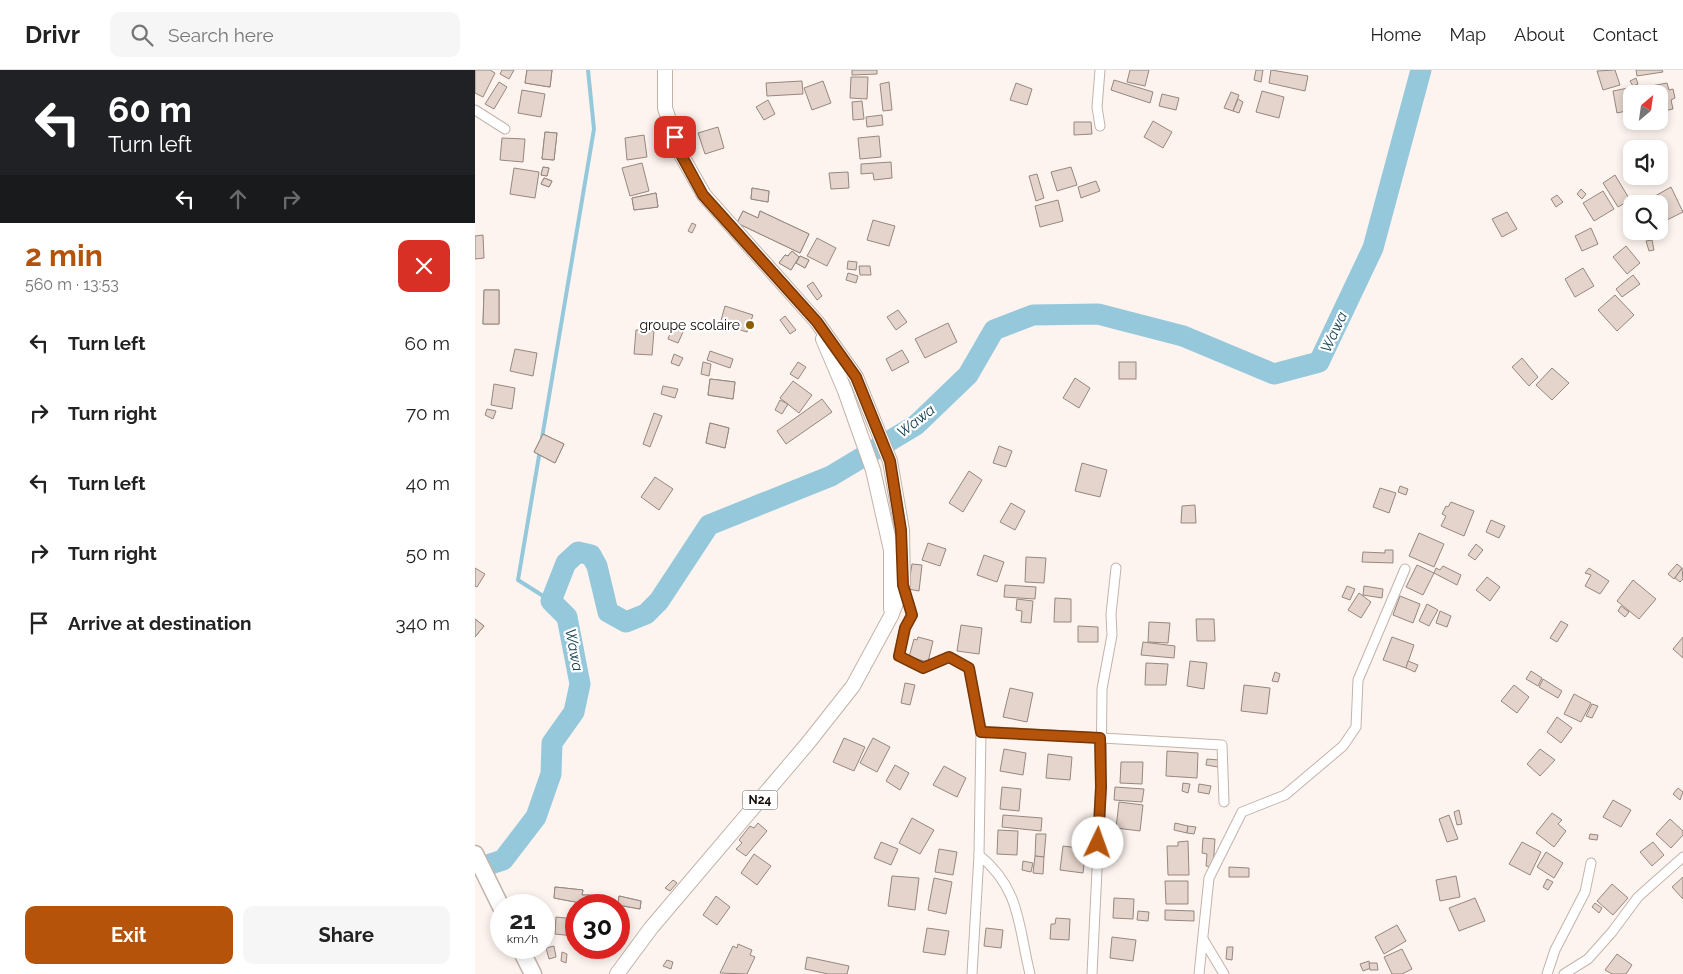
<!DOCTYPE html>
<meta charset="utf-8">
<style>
body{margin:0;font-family:Raleway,sans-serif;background:#f6f6f6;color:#222;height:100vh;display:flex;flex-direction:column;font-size:19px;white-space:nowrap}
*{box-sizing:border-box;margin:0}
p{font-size:16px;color:#767676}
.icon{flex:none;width:28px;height:28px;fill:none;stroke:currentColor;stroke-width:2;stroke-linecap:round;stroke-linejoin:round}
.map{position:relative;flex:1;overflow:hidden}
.panel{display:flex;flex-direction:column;background:#fff;width:475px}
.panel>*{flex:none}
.guide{background:#202124;color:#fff;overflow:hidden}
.needle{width:32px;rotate:29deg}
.buttons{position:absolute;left:1148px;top:15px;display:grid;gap:10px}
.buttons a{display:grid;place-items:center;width:45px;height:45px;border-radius:10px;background:#fff;box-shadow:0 2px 8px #0003;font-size:25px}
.speed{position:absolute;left:15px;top:824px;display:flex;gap:10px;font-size:25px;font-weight:700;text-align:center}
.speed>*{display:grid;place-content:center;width:65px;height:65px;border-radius:50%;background:#fff;box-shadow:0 2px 8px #0003;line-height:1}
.speed small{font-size:12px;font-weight:400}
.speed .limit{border:8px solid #d22;background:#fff;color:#111}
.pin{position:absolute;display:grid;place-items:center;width:42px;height:42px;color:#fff;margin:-21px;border-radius:10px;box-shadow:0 2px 8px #0006}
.me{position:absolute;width:55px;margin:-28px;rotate:3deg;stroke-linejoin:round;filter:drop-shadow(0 0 4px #0008)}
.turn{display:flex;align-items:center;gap:18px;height:105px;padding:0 25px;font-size:22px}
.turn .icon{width:65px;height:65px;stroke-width:2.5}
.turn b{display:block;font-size:35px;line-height:42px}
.lanes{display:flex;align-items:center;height:48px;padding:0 25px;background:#0003;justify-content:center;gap:25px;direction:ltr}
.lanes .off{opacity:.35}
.round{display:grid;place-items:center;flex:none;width:52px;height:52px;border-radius:10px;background:#f6f6f6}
.summary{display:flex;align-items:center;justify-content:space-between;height:85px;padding:0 25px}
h1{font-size:30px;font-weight:700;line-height:38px;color:#b45309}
.button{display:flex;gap:10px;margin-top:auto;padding:10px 25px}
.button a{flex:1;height:58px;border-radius:10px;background:#b45309;color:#fff;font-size:20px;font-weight:700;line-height:58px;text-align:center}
.button a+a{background:#f6f6f6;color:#222}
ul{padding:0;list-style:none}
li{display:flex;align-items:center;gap:15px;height:70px;padding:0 25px}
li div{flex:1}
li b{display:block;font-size:19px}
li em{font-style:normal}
header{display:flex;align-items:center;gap:30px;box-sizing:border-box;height:70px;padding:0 25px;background:#fff;border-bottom:1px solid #e0e0e0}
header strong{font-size:24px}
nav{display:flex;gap:28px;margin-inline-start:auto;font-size:18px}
.search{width:350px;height:45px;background:#f6f6f6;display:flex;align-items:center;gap:12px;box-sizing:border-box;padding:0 18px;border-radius:10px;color:#767676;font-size:19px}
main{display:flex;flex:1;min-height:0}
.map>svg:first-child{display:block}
</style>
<header>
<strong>Drivr</strong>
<div class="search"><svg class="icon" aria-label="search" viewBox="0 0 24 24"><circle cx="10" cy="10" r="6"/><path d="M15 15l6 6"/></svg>Search here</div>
<nav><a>Home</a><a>Map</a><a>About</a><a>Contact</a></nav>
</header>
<main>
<section class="panel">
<div class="guide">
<div class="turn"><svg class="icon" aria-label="left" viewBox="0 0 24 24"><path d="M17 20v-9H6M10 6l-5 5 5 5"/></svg><div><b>60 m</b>Turn left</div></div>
<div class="lanes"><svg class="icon" aria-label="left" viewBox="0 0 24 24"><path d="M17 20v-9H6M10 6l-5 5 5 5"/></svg><svg class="icon off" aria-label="ahead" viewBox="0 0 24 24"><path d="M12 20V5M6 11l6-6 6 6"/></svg><svg class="icon off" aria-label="right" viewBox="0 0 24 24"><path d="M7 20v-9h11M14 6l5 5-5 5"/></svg></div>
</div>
<div class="summary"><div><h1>2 min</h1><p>560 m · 13:53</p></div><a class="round" style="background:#d93025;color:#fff"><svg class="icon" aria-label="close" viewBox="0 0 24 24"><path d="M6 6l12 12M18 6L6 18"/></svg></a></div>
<ul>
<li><svg class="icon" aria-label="left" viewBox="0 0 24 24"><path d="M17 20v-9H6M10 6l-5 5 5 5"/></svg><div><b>Turn left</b></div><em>60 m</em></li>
<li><svg class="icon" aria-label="right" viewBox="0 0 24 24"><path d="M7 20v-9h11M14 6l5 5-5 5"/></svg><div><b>Turn right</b></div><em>70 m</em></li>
<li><svg class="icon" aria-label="left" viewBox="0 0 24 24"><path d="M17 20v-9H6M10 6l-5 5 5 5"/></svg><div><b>Turn left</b></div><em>40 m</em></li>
<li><svg class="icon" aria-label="right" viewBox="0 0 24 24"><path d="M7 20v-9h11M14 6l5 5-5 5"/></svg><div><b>Turn right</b></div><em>50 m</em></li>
<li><svg class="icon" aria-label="arrive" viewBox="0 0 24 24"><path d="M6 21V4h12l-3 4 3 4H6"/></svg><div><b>Arrive at destination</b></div><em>340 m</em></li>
</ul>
<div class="button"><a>Exit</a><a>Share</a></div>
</section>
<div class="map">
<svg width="1208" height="904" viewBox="0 0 1208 904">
<rect width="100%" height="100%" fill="#fef4ef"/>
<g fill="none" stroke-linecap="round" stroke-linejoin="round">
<g stroke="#96c8dc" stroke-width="4">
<polyline points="67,368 119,59 113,0"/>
<polyline points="65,380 43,510 76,531"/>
</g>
<polyline stroke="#96c8dc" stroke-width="21" points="0,794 6,797 28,790 61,747 76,704 77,673 99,642 105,614 92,547 76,531 91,493 103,482 116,485 122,496 133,542 151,552 171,544 184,531 234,455 356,406 441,355 493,305 519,260 558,245 623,244 708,266 799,304 844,292 898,178 946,0"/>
</g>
<g fill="#e4d4cb" stroke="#96877f">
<polygon points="0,0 15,0 20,3 8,27 0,23"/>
<polygon points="27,0 39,0 34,9 25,4"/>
<polygon points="52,0 77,0 75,17 50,13"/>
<polygon points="52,0 77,0 75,17 50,13"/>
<polygon points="377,0 402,0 402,4 377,5"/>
<polygon points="655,0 674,0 670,16 652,12"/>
<polygon points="781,0 788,0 786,12 779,10"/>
<polygon points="796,0 833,6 830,21 794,13"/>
<polygon points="1140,0 1145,15 1128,20 1122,1"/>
<polygon points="1161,0 1187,0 1188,2 1162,6"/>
<polygon points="376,7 393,7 392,29 375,28"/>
<polygon points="1161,8 1163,14 1158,16 1155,11"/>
<polygon points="639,10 678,22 675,33 636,20"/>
<polygon points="327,11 328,24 292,26 291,13"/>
<polygon points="348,11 356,33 337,40 329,18"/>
<polygon points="24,12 32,17 19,39 10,34"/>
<polygon points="414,12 417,40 408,41 405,14"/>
<polygon points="541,13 557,19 552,35 535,30"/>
<polygon points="1192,13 1194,20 1198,19 1200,28 1196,30 1198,39 1184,42 1184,24 1173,24 1171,17"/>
<polygon points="1158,17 1160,24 1156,24 1156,40 1142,43 1138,21"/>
<polygon points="47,20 70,24 66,47 43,43"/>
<polygon points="787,21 809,27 804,48 781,42"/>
<polygon points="756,22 764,25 758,41 749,38"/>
<polygon points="687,24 704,28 701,40 684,36"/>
<polygon points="763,29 768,32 764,43 758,41"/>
<polygon points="293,30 300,44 289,50 281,37"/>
<polygon points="387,31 389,49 378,50 377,32"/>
<polygon points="407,45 408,55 392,57 391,47"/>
<polygon points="678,51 697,62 688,78 669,67"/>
<polygon points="599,52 616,52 617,64 599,65"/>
<polygon points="243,57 249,78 230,84 223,63"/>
<polygon points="70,62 82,63 79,90 67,89"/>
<polygon points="70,62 82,63 79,90 67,89"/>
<polygon points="169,65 172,87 152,90 150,68"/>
<polygon points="404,66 406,87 385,89 383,68"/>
<polygon points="27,68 50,69 48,92 25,90"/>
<polygon points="416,92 417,108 399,110 398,103 386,104 386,94"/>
<polygon points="167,93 174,121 155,126 147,98"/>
<polygon points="68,97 74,98 72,106 66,105"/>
<polygon points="68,97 74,98 72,106 66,105"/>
<polygon points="596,97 602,115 582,121 576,102"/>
<polygon points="39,98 64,102 60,128 35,124"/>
<polygon points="373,102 374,118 356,119 354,103"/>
<polygon points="562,104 569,128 561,131 554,106"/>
<polygon points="1140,105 1155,130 1143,137 1128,113"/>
<polygon points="69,108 77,111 74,117 66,114"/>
<polygon points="69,108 77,111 74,117 66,114"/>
<polygon points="621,111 625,121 606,128 603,117"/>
<polygon points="1196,117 1208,142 1186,153 1184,134 1175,134 1173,130"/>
<polygon points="277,118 294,121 293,132 276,129"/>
<polygon points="277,118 294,121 293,132 276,129"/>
<polygon points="1106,119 1111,124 1107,129 1102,124"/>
<polygon points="1128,121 1139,139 1119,151 1108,133"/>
<polygon points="181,123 183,137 159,140 157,128"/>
<polygon points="181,123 183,137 159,140 157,128"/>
<polygon points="1082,125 1088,132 1081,137 1076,129"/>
<polygon points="583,130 588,151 565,157 560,136"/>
<polygon points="268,141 283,148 285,141 334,164 325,183 262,153"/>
<polygon points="268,141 283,148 285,141 334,164 325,183 262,153"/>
<polygon points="1032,142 1042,159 1027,167 1017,149"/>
<polygon points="398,150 420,156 414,176 392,170"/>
<polygon points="217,153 221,155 217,163 213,161"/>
<polygon points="1116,158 1123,174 1107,181 1100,166"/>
<polygon points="8,165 9,188 0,189 0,166"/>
<polygon points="342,168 361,178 352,196 332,186"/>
<polygon points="1177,170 1179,180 1174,181 1171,171"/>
<polygon points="1151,176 1165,193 1152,204 1138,187"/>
<polygon points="317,181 324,187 316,200 304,193 310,185 313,186"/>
<polygon points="317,181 324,187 316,200 304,193 310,185 313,186"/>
<polygon points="325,186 334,190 330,198 321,193"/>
<polygon points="325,186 334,190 330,198 321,193"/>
<polygon points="373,191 382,192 381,200 372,199"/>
<polygon points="384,196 395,196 396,205 385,205"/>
<polygon points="1108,198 1119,216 1100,227 1090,209"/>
<polygon points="373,203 383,206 381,213 371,210"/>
<polygon points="1158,205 1165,214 1147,227 1141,219"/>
<polygon points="338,212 347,226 342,230 332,216"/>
<polygon points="9,220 24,220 24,254 8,254"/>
<polygon points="9,220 24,220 24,254 8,254"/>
<polygon points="1140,225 1159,245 1142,261 1123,240"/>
<polygon points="250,236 278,245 272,262 245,254"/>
<polygon points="423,240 432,252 421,260 412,247"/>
<polygon points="310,246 321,260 315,264 305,250"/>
<polygon points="473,253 482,272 450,288 440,269"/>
<polygon points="197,258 208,262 203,273 193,269"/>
<polygon points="161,260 179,261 177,285 159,284"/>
<polygon points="40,279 62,283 58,306 35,301"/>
<polygon points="427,280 434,292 417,301 411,289"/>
<polygon points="235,281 258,289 255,298 232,290"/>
<polygon points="199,284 208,288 204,296 196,293"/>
<polygon points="1047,288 1063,307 1054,316 1037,297"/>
<polygon points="228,292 236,294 234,306 226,304"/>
<polygon points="323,292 331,297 323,309 315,304"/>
<rect x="644" y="292" width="17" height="17"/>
<polygon points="1077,298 1094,313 1077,330 1061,315"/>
<polygon points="600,308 615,318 604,338 588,328"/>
<polygon points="235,309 260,312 258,329 233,325"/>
<polygon points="235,309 260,312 258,329 233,325"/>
<polygon points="318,311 337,325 324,343 305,328"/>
<polygon points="19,314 40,318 37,339 16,335"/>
<polygon points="188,316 203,319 200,328 186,324"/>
<polygon points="347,329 357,342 311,374 302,361"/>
<polygon points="305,330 313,334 307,344 300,340"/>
<polygon points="12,339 21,341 18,349 10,345"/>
<polygon points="179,343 187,346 175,377 168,374"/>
<polygon points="235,353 254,358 250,378 231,373"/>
<polygon points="235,353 254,358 250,378 231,373"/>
<polygon points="68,364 89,374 80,393 59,382"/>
<polygon points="68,364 89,374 80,393 59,382"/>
<polygon points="524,376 537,381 531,397 518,393"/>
<polygon points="607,393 632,400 625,427 600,421"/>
<polygon points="494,401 507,410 488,442 474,433"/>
<polygon points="180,407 198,419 184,440 166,427"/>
<polygon points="925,416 933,419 931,425 923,422"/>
<polygon points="905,418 921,423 914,443 898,437"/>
<polygon points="976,432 999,441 989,466 966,456 971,446 967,444 971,436 973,437"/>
<polygon points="536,433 550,441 540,460 525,452"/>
<polygon points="720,435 721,453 706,453 707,436"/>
<polygon points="1016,450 1030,456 1024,468 1011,462"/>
<polygon points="944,463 969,474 959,497 934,486"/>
<polygon points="453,473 471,479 465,496 447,490"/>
<polygon points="1001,474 1008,480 1000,490 993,485"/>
<polygon points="910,480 918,480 918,493 887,492 888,482 910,483"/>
<polygon points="509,485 529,492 522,512 502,505"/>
<polygon points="551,487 571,488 569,513 550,512"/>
<polygon points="437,494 447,495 444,521 433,519"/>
<polygon points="1202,494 1207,498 1199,509 1193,504"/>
<polygon points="942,495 959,503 948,525 931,517"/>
<polygon points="968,496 986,505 982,515 959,503 961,498 965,500"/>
<polygon points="0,498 10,504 2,517 0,516"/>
<polygon points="1114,498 1134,511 1125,524 1110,516 1116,505 1110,503"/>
<polygon points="1207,498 1208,509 1205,512 1200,508"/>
<polygon points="1012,507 1025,517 1015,531 1001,520"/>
<polygon points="1158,510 1181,529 1164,549 1142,531"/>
<polygon points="530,515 561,517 560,529 529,527"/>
<polygon points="872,516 880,519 875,530 867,527"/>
<polygon points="889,516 908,519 907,528 888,525"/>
<polygon points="884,523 896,532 886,548 873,540"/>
<polygon points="925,526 945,534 938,553 918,545"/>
<polygon points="580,528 596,529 596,552 579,552"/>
<polygon points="542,529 558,531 556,553 546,552 547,541 541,540"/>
<polygon points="952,534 963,540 954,556 944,551"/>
<polygon points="1146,536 1154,542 1150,547 1143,541"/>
<polygon points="965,541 976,546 972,557 961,553"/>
<polygon points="0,549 9,556 0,567"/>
<polygon points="0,549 9,556 0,567"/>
<polygon points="721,549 739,549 740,571 722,571"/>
<polygon points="1086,551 1093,555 1082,572 1075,568"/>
<polygon points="674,552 695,553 693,573 673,572"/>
<polygon points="486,555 507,558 504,584 482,581"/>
<polygon points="603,556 623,557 623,572 603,572"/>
<polygon points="443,567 458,571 453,592 434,587 439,569 442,570"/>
<polygon points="917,567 939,575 931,598 908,590"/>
<polygon points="1208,567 1208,588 1198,579"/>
<polygon points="668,572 700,576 699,588 666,585"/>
<polygon points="715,591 732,593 729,619 712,616"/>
<polygon points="933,591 943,595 940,602 931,598"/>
<polygon points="671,593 693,594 691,615 670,615"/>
<polygon points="1056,601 1067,608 1063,616 1051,609"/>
<polygon points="800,602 805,604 803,612 797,611"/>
<polygon points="1068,609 1087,621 1083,628 1064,617"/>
<polygon points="430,613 440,615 435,635 426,633"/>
<polygon points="769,615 795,618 792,644 766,641"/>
<polygon points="1039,615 1054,627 1042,643 1026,631"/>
<polygon points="535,618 558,623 552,652 528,647"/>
<polygon points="1099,624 1116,633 1106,652 1089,644"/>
<polygon points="1117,634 1123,636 1117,648 1111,646"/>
<polygon points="1082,647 1097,658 1086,673 1072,662"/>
<polygon points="369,668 390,677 379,701 358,692"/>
<polygon points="398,668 415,677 402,702 385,693"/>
<polygon points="529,679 551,683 548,705 525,701"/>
<polygon points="1065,679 1080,690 1065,706 1052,694"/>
<polygon points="692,681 723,683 722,708 691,706"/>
<polygon points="573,684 597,687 595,710 571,708"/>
<polygon points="732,689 744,690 743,697 731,695"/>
<polygon points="646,692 668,692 667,714 645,713"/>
<polygon points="420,695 434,703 425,720 411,711"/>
<polygon points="469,696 491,708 482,727 458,715"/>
<polygon points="708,713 715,714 713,723 707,721"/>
<polygon points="724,714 736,716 734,724 723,722"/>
<polygon points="527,717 546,719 544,741 525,739"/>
<polygon points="640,717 669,719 667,732 639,730"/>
<polygon points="1203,718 1208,722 1205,730 1198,724"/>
<polygon points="1138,730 1156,740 1146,757 1128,747"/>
<polygon points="644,732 668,735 665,761 641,758"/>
<polygon points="984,740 987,754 982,755 979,742"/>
<polygon points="1077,743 1087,750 1083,754 1091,761 1079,777 1061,763"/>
<polygon points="528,745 567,748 566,761 527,757"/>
<polygon points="974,745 983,769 972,772 964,749"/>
<polygon points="437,748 459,760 445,784 424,773"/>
<polygon points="1195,749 1208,761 1208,765 1196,778 1181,764"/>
<polygon points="283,753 292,761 271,786 261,779 267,773 264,770 275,756 279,758"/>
<polygon points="700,753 713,756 712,763 699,760"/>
<polygon points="713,756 721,757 719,764 712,763"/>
<polygon points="523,760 543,761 542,785 522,784"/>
<polygon points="561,764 571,764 569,787 560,786"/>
<polygon points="1115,764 1123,765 1122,770 1114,769"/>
<polygon points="728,768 740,769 738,797 731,796 732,784 727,783"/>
<polygon points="713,771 714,805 693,805 692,776 703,776 703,772"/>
<polygon points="406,772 423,779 416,795 399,788"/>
<polygon points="1047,772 1066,782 1055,805 1034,794"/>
<polygon points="1178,772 1189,785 1177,796 1165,782"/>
<polygon points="588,776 611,779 608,803 585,800"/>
<polygon points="464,779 482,782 478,805 460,802"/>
<polygon points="1071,782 1088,793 1079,808 1062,797"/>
<polygon points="279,784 296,796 282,815 266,803"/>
<polygon points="560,786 569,787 568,804 558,803"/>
<polygon points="548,791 558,793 556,802 547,800"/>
<polygon points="754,797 774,798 774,807 754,807"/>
<polygon points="417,806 444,808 440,840 413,836"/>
<polygon points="981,806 985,827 965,831 961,810"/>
<polygon points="1208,807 1208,829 1197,817"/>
<polygon points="459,808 477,812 471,844 453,840"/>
<polygon points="1072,809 1078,812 1073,820 1068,817"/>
<polygon points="198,810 202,813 195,821 190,818"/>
<polygon points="690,811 713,811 713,834 691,834"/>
<polygon points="1137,814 1153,828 1138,845 1122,831"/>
<polygon points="80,817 108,820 107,825 113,825 111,834 79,828"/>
<polygon points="80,817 108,820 107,825 113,825 111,834 79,828"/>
<polygon points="113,825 135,828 134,835 111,835"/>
<polygon points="113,825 135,828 134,835 111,835"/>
<polygon points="144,826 166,831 165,839 143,835"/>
<polygon points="144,826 166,831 165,839 143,835"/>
<polygon points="241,826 255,837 242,855 228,845"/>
<polygon points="639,828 659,829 658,849 638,848"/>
<polygon points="1000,828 1010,851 984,861 974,838"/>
<polygon points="1120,833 1127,838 1124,843 1117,837"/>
<polygon points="690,840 719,841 719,851 690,850"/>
<polygon points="663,841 674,842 673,851 662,850"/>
<polygon points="81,847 100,849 99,866 80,864"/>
<polygon points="581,848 595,849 594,870 575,869 576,854 580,854"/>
<polygon points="922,855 931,871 909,884 900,867"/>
<polygon points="452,858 474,861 470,885 448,882"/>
<polygon points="511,858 528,860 526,878 509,876"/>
<polygon points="637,867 661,870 658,891 635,888"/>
<polygon points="263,874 277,880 275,885 280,887 272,904 245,903 258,876 262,878"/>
<polygon points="79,876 81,887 74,889 71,878"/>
<polygon points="752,877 758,877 757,890 751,889"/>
<polygon points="927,879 937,899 927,904 917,904 909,887"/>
<polygon points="87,882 92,884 91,893 86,891"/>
<polygon points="1142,884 1157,895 1151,904 1137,904 1130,900"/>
<polygon points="332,887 374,896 372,904 353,904 330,899"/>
<polygon points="192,890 198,892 196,899 188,896"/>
<polygon points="894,891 896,898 888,901 885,894"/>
<polygon points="894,893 902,893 903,900 895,900"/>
</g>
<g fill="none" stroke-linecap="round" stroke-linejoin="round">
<defs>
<g id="street">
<polyline points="0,40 30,59"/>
<polyline points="625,56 622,37 625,0"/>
<polyline points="428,515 437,545 430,557 424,586 448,598 475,587 494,598 506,661 504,785 497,904"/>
<polyline points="506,661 747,675 749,732"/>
<path d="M504 785C546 819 543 856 555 904"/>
<polyline points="728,869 749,904"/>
<polyline points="617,904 626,717 627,619 637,565 636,544 641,498"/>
<polyline points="724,904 734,808 767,742 810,725 868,676 881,657 883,610 930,499"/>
<polyline points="1072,904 1080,880 1110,822 1116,793"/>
<polyline points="1089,904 1113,889 1137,862 1163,827 1208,787"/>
</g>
<g id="primary">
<polyline points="348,269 370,321 398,400 416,480 416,539"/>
<polyline points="142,904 176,858 333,673 378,616 416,546 428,515 427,460 415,391 381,307 342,252 229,125 204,81 190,38 190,0"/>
</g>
<g id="highway">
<polyline points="0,784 26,837"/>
<polyline points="45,878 58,904"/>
</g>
</defs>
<use href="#street" stroke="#c2b3aa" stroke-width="11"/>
<use href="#primary" stroke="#c2b3aa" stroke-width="16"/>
<use href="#highway" stroke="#c2b3aa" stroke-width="19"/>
<use href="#street" stroke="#fff" stroke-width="9"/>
<use href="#primary" stroke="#fff" stroke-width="14"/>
<use href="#highway" stroke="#fff" stroke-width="16"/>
</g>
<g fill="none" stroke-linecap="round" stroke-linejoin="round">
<defs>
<polyline id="route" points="200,67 204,81 228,125 342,252 381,307 415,391 426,460 428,515 437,545 430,558 424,586 448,598 474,587 494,598 506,662 625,668 626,717 623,773"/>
</defs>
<use href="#route" stroke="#753606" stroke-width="12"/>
<use href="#route" stroke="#b45309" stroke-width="9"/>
</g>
<circle fill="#8b5e01" stroke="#fff" stroke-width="2" cx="275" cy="255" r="5"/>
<g text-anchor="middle" stroke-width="4.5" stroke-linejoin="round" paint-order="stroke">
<rect fill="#fff" stroke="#585553" stroke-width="1" x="267.5" y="720.5" width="35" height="19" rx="4"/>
<g font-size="12" font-weight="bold" fill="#110c09">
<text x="285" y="734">N24</text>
</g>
<g font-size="14" fill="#110c09" stroke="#fff" text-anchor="end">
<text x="265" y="260">groupe scolaire</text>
</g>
<g font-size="15" font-style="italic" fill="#1a4454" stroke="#fff">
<text transform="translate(859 262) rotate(-65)" y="5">Wawa</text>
<text transform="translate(441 351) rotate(-38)" y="5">Wawa</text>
<text transform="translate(99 580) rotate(79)" y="5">Wawa</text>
</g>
</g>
</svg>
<div class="buttons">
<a><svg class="needle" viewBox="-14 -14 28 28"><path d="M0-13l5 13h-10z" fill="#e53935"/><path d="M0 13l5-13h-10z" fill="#767676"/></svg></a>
<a><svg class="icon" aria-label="sound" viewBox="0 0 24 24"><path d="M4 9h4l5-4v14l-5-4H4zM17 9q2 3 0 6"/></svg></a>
<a><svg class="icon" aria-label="search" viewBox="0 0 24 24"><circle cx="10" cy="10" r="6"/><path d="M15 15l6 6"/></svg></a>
</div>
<div class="speed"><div>21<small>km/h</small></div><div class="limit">30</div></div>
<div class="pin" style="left:200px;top:67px;background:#d93025"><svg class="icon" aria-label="arrive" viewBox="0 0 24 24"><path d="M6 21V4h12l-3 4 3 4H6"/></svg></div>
<svg class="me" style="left:623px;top:773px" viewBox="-20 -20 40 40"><circle r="19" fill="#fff"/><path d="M0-13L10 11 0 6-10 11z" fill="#b45309"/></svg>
</div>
</main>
